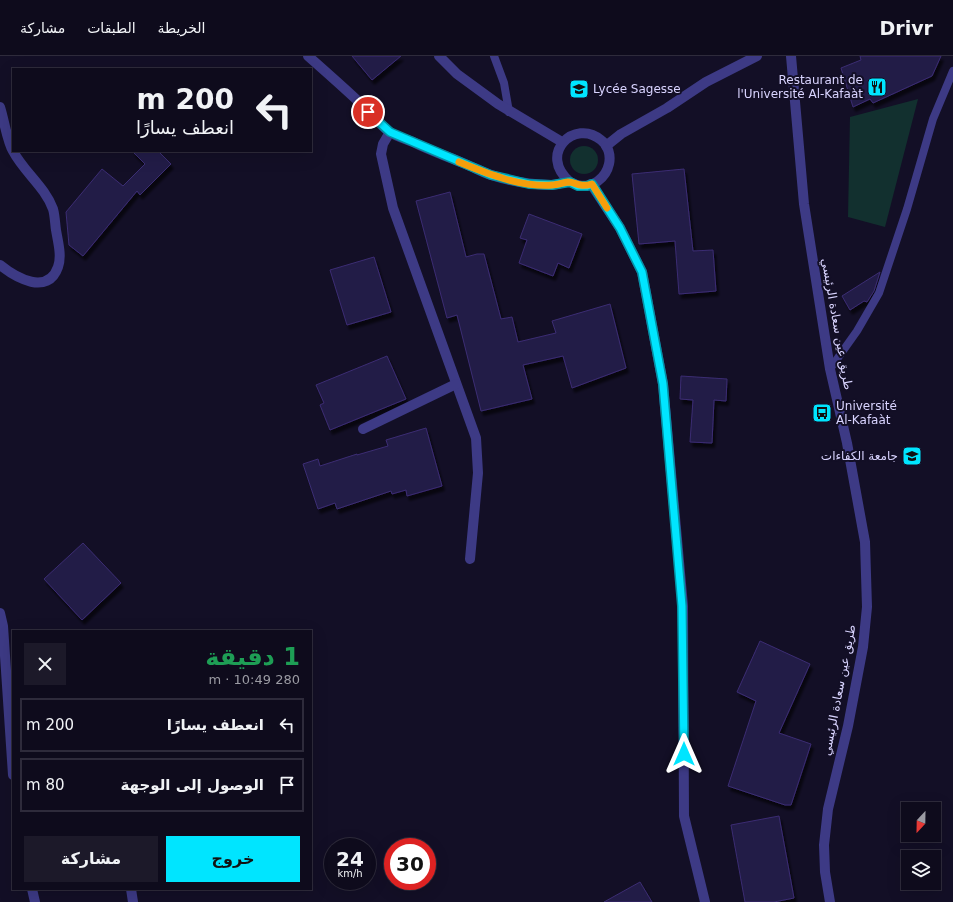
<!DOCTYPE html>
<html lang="ar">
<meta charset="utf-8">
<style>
body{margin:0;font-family:"DejaVu Sans","Noto Sans Arabic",sans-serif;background:#1c1929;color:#f1f3f6;direction:rtl;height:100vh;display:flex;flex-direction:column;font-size:15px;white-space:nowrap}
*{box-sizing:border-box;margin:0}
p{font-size:13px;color:#9b9ba3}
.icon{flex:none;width:22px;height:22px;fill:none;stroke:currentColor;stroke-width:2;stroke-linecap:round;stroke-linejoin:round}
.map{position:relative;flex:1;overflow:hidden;direction:ltr}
.sheet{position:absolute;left:12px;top:574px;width:300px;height:260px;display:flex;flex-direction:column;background:#0e0b1c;border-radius:0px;box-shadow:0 4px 16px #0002,0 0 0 1px #2e2b3b;direction:rtl}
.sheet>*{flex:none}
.top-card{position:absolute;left:12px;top:12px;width:300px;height:84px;border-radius:0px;box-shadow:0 4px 16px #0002,0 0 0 1px #2e2b3b;direction:rtl;background:#0e0b1c;color:#f1f3f6;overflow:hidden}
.needle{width:26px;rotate:202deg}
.tools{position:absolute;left:901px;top:746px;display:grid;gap:8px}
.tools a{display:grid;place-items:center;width:40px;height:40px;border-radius:0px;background:#0e0b1c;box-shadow:0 4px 16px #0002,0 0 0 1px #2e2b3b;font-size:20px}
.speed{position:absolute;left:324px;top:782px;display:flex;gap:8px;font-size:20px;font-weight:700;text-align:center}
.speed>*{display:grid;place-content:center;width:52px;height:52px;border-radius:50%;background:#0e0b1c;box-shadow:0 4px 16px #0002,0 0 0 1px #2e2b3b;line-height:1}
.speed small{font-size:10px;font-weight:400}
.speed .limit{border:6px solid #d22;background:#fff;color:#111}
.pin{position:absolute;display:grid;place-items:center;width:34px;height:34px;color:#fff;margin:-17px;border:2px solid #fff;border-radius:50%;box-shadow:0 1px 4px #0007}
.me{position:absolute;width:44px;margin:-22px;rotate:0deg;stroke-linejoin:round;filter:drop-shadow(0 0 3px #0008)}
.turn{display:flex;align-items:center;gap:14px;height:84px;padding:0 12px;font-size:18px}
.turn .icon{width:52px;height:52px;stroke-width:2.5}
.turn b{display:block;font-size:28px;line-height:34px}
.round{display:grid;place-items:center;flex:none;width:42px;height:42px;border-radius:0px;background:#1c1929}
.summary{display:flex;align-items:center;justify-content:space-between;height:68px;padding:0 12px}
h1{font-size:24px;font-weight:700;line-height:30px;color:#1e9e55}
.action{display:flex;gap:8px;margin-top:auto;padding:8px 12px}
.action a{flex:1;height:46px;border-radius:0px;background:#00e5ff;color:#111;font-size:16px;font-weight:700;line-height:46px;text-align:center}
.action a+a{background:#1c1929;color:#f1f3f6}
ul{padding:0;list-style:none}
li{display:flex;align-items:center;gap:12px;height:54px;margin:0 8px 6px;padding:0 4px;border:2px solid #2e2b3b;border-radius:0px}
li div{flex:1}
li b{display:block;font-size:15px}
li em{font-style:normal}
header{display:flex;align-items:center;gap:24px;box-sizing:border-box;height:56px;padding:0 20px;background:#0e0b1c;border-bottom:1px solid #2e2b3b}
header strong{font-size:19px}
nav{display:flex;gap:22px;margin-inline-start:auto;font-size:14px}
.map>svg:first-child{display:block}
</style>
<header>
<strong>Drivr</strong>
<nav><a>الخريطة</a><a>الطبقات</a><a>مشاركة</a></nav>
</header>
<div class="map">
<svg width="953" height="846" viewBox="0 0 953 846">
<defs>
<filter id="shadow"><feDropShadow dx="2.5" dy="4.5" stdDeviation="1" flood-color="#0009"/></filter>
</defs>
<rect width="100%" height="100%" fill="#130f26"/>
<g fill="#12302f">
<polygon points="918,43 885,171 848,161 850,61"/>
<circle cx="584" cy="104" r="14"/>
</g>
<g fill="#241b47" stroke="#3b2d73" filter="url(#shadow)">
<polygon points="352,0 401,0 372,24"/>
<polygon points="860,0 941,0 932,20 873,47 870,43 853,51 841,12 861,4"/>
<polygon points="132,95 158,95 171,108 140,139 137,135 83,200 69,189 66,156 102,113 123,130 145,108"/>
<polygon points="684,113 693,195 713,194 716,235 679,238 675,185 639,188 632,118"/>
<polygon points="450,136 466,201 477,198 484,198 501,263 512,261 518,286 556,277 552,265 610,248 626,312 572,332 563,300 523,309 532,343 481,355 457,259 447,262 416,145"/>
<polygon points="529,158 582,178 569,212 558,207 553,220 519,207 527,184 520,182"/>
<polygon points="374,201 391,256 347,269 330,214"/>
<polygon points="880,216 874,235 867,246 864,245 850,254 842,240"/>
<polygon points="387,300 406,343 330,374 320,349 324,347 316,329"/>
<polygon points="681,320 727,323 726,345 714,344 712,387 690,386 693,344 680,343"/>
<polygon points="426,372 442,430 407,440 406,434 392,438 391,435 337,453 335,447 318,453 303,408 318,403 320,410 357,398 357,399 388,390 386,384"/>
<polygon points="83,487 121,527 82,564 44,523"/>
<polygon points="760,585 810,608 779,677 811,688 791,749 785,749 728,730 756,645 737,636"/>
<polygon points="779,760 794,842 774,846 745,846 731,769"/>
<polygon points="640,826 652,846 604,846"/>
</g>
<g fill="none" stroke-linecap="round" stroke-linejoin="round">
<g stroke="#3d3a85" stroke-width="8">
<polyline points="494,0 504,27 509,56"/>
<polyline points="830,313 857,275 879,237 907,153 933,63 953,15"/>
</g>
<g stroke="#3d3a85" stroke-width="10">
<path d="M308 0C325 15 342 30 358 45 368 55 378 66 388 75 395 80 405 83 413 86 429 94 446 100 463 107 473 111 482 116 491 119 510 125 531 129 551 129 557 129 563 126 569 126 572 126 575 129 578 129 592 133 606 122 609 108 611 99 608 89 601 84 575 62 537 98 570 126"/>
<polyline points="439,0 457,18 498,48 562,86"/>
<path d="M0 51C4 63 7 85 13 95 24 116 45 131 53 153 55 160 55 168 56 174 58 186 62 200 58 211 48 240 16 222 0 209"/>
<polyline points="390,76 383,88 381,98 393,152 476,382 478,417 470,503"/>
<polyline points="606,90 621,78 667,52 706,26 757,0"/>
<polyline points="591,128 620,172 642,216 663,328 683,550 684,760 705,846"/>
<polyline points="363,373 456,328"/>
<polyline points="0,557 3,570 13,719"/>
<polyline points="32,833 35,846"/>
<polyline points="131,833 133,846"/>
</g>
<polyline stroke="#3d3a85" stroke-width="10" points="791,0 804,148 830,313 847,387 865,486 867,551 863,591 848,670 828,753 824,789 825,816 830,846"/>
</g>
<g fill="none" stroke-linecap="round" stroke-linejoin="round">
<defs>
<polyline id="route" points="368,56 390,76 491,119 529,128 552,129 570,126 578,130 587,130 592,128 620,172 642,216 663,328 682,550 684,698"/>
</defs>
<use href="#route" stroke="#0095a6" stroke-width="10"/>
<use href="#route" stroke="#00e5ff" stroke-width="7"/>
<path stroke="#f59e0b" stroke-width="7" d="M459 106C488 118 520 131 552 129 557 129 562 127 568 126 576 126 579 132 592 128L607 152"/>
</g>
<defs>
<symbol id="restaurant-square" viewBox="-11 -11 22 22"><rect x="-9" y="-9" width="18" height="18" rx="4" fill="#00e5ff" stroke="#130f26"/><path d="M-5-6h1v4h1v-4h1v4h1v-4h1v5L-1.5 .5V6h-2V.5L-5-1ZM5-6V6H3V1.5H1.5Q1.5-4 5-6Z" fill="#111"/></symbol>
<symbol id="school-square" viewBox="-11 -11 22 22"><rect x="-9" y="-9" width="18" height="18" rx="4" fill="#00e5ff" stroke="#130f26"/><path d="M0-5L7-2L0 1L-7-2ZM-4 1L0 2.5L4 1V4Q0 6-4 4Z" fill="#111"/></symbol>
<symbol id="bus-square" viewBox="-11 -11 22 22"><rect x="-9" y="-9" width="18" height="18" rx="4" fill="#00e5ff" stroke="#130f26"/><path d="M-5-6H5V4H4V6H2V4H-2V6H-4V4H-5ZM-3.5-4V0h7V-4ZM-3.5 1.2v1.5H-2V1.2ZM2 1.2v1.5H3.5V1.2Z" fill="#111"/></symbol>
<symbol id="university-square" viewBox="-11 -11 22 22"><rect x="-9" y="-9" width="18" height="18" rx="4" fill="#00e5ff" stroke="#130f26"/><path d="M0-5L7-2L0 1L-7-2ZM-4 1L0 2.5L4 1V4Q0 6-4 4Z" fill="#111"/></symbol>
</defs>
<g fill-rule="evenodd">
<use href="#restaurant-square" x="866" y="20" width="22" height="22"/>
<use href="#school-square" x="568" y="22" width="22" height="22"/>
<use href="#bus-square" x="811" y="346" width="22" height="22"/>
<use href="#university-square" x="901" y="389" width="22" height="22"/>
</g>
<g text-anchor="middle" stroke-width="4" stroke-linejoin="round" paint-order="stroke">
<g font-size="12" fill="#d9d4ff" stroke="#130f26" text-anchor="end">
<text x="863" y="28">Restaurant de<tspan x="863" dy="14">l'Université Al-Kafaàt</tspan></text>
<text x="593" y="37" text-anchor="start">Lycée Sagesse</text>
<text x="836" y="354" text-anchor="start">Université<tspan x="836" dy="14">Al-Kafaàt</tspan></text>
<text x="898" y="404">جامعة الكفاءات</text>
</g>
<g font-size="12" fill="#d9d4ff" stroke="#130f26">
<text transform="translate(837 268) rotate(80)" y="4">طريق عين سعادة الرئيسي</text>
<text transform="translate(839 634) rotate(-79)" y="4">طريق عين سعادة الرئيسي</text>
</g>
</g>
</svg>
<div class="tools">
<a><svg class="needle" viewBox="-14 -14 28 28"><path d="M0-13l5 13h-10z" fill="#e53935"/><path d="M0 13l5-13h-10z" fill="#9b9ba3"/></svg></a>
<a><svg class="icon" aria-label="layers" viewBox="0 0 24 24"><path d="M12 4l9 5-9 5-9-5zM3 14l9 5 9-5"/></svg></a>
</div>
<div class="speed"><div>24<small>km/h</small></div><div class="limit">30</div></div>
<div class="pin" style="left:368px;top:56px;background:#d93025"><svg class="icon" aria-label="arrive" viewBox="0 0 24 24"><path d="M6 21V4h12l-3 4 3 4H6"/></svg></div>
<svg class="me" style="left:684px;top:698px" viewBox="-20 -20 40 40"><path d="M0-17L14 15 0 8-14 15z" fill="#00e5ff" stroke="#fff" stroke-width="4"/></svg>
<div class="top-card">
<div class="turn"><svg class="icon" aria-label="left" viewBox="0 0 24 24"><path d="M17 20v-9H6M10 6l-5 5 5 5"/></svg><div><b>200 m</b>انعطف يسارًا</div></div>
</div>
<section class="sheet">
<div class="summary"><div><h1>1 دقيقة</h1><p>280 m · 10:49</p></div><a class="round"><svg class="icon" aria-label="close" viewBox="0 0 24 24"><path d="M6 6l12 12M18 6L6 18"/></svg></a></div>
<ul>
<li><svg class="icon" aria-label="left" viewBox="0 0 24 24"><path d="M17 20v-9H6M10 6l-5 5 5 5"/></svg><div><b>انعطف يسارًا</b></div><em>200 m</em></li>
<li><svg class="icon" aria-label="arrive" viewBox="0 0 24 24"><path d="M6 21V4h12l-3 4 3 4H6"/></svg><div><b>الوصول إلى الوجهة</b></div><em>80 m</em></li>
</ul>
<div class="action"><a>خروج</a><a>مشاركة</a></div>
</section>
</div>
